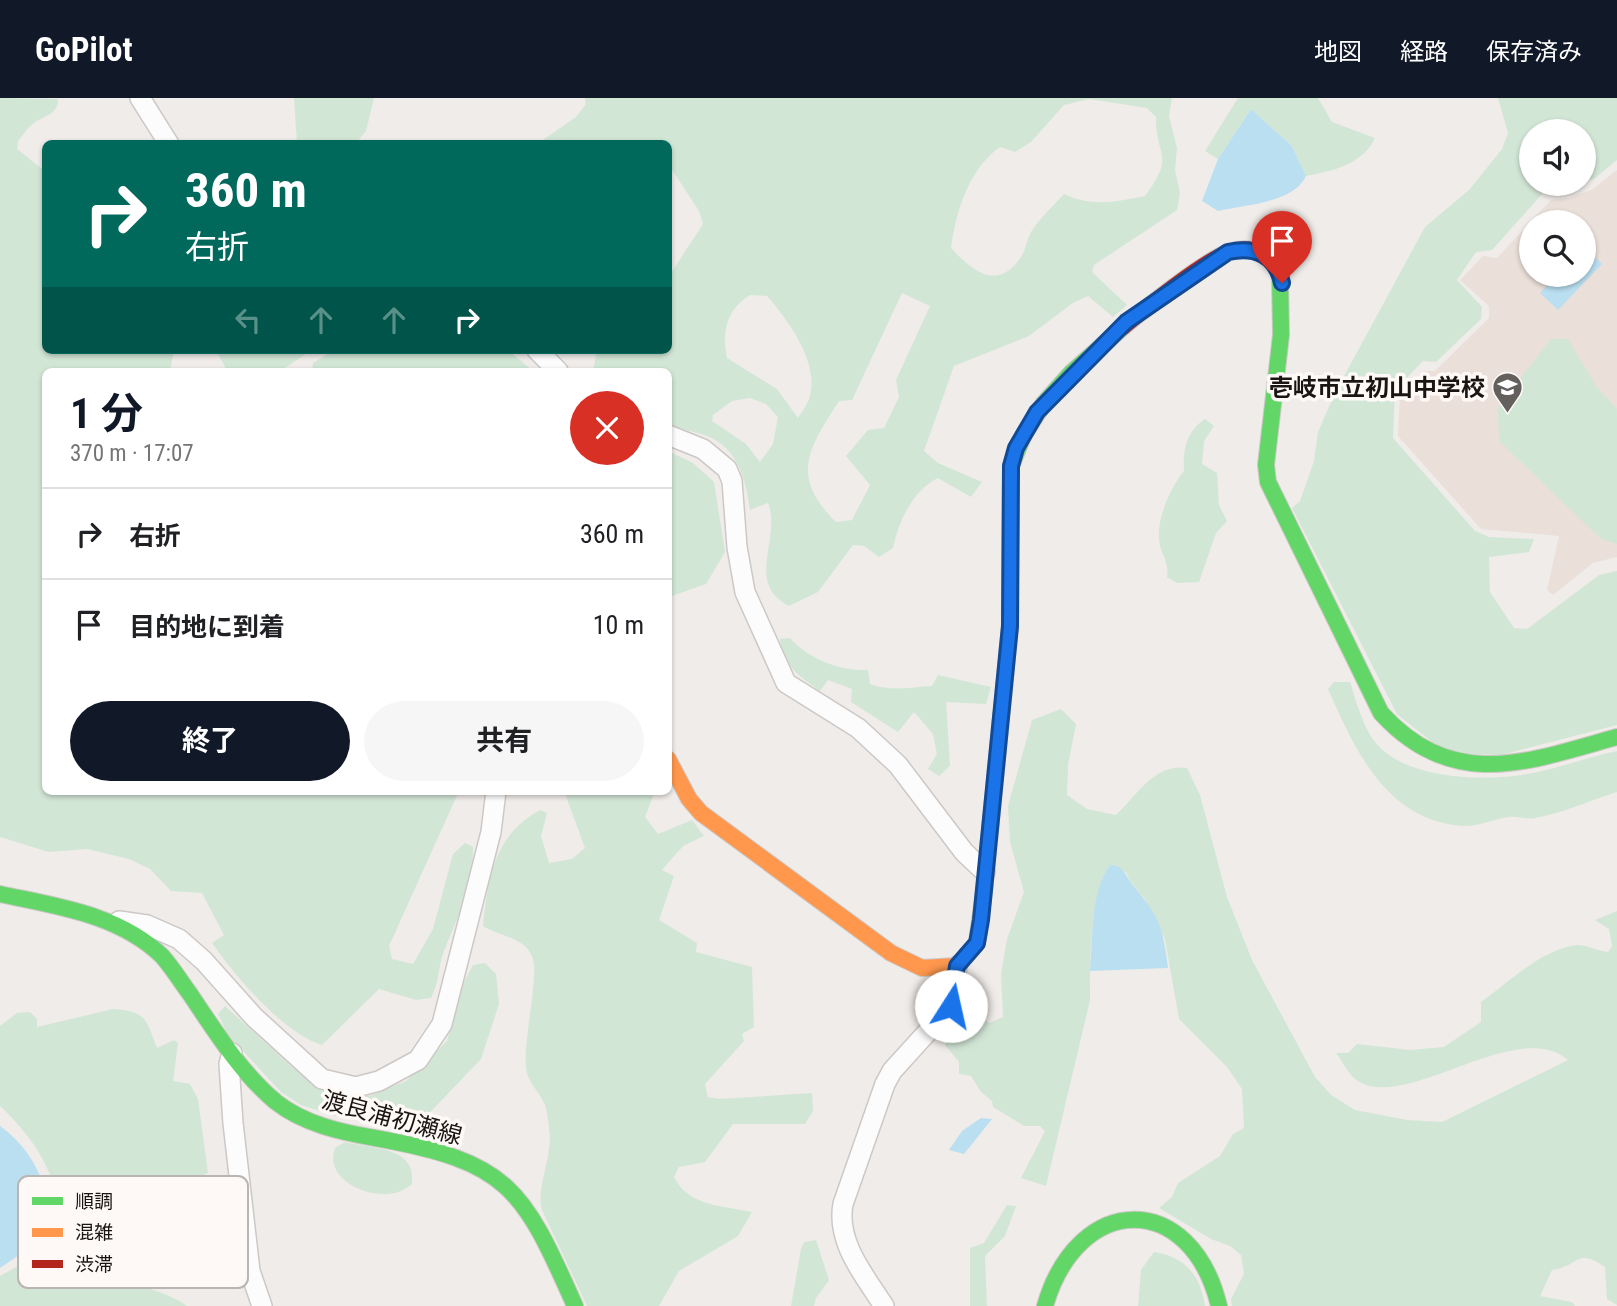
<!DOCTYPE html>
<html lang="ja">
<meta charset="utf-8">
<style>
body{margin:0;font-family:"Roboto Condensed","Noto Sans JP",sans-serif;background:#f6f6f6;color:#202124;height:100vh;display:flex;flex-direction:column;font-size:26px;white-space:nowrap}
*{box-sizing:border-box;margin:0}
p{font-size:23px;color:#757577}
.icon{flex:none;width:38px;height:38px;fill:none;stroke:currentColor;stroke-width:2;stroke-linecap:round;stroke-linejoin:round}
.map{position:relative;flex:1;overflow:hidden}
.side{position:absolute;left:42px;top:270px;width:630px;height:427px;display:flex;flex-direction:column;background:#fff;border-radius:10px;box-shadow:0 2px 5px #0004}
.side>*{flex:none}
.hud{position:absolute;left:42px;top:42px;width:630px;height:214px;border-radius:10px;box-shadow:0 2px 5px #0004;background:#00695c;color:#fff;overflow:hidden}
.controls{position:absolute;left:1519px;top:21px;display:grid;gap:14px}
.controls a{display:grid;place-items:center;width:77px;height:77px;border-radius:50%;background:#fff;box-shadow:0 2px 5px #0004;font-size:35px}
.pin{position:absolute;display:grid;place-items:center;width:60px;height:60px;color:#fff;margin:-72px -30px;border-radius:50% 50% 50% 0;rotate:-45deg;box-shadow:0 0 7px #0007}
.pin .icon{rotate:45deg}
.me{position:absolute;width:77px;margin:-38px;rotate:10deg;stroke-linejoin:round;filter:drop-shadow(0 0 5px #0008)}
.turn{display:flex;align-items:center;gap:24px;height:147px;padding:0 28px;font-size:32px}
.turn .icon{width:91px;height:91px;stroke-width:2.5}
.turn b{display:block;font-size:49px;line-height:60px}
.lanes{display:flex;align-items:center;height:66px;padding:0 28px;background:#0003;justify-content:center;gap:35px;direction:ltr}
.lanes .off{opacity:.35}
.round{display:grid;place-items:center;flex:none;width:74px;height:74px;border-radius:37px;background:#f6f6f6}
.head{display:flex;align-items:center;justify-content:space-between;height:119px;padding:0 28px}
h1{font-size:42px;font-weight:700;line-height:52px;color:#111827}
.primary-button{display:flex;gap:14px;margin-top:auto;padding:14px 28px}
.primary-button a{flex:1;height:80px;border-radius:42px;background:#111827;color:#fff;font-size:28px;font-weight:700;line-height:80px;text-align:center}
.primary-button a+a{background:#f6f6f6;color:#202124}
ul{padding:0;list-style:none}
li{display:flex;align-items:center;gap:21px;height:91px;padding:0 28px;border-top:2px solid #e0e0e0}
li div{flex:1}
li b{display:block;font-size:26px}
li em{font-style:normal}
header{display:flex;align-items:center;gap:42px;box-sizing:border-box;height:98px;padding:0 35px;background:#111827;color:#fff}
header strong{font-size:33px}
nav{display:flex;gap:38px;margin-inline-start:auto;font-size:24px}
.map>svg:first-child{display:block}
</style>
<header>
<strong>GoPilot</strong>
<nav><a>地図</a><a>経路</a><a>保存済み</a></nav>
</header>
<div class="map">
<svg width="1617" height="1208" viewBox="0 0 1617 1208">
<rect width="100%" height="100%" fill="#f0ece9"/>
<path fill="#eadfd9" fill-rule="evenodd" d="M1617 72V459L1593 465 1553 497 1547 492 1559 438 1481 431 1398 338 1400 295 1425 273H1435L1489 220V208L1460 182 1483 158 1497 160 1551 102 1570 100 1593 91ZM1531 124H1584V177H1531Z"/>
<g fill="#d2e6d6" fill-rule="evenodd">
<path d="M0 0 58 1C58 17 45 17 34 25 28 29 23 37 18 43L17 51 41 70H45L46 252H174L170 273H46V693H459L389 848 392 861 413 866 433 831 453 756 465 745 473 749C474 786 458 819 444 853 438 869 439 885 431 900L416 902 379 891 322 947C283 935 236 879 212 845L224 837 202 795 171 793 150 771 129 761 87 751 49 754 0 739Z"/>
<polygon points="294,0 374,0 366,33 356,45 297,46"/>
<path d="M585 0H1172L1169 18 1177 50 1175 72 1180 95 1177 112 1094 167 1092 174 1127 207 1113 219 1088 198 1073 205 1029 238 954 268 924 353 938 365 982 384 971 399 938 380C912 393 899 423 893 450L879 459 864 448 853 447 818 494 789 508C744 485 782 441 768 405L750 412C746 382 738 350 707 338 694 333 681 332 669 327L668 273H593L597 252H668L669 178 703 126 699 113 669 67 668 46H537L576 19 586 6ZM1089 1 1147 10 1156 19C1156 61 1176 56 1145 98 1117 104 1091 109 1064 96 1053 108 1040 120 1031 134 1027 141 1026 151 1021 159 998 194 972 173 951 150 956 113 969 71 1000 49L1015 54 1031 44 1064 7ZM902 195 930 208 896 282 899 299 884 330 868 332 846 358 870 387 852 422 836 424C789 378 809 350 839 303L852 302ZM750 197 767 198C788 222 821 266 809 301 807 307 802 314 798 320L777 291 727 260C722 234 726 212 750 197ZM750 300 766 306 778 319 773 346 760 364 746 346 712 323 713 317 732 303Z"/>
<path d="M1238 0H1318L1332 24 1375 40C1363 66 1333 73 1306 78L1292 48 1251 11 1218 61 1205 53Z"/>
<polygon points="1498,0 1617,0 1617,62 1594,81 1584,84 1584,33 1531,33 1531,86 1578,86 1544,94 1492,152 1476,154 1457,182 1482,209 1481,221 1436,264 1423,263 1395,292 1393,340 1475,433 1489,439 1534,441 1529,454 1489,459 1490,494 1514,530 1527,531 1599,477 1617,473 1617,627 1501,657 1462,656 1437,648 1397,616 1292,410 1300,403 1314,363 1318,334 1336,293 1425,129 1469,92 1502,51 1508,35"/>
<polygon points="1551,241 1568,241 1596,288 1617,311 1617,446 1601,441 1499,343 1498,309"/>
<polygon points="216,252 312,252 280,273 227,273"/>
<polygon points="334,252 508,252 533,273 312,273 313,265"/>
<path d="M1205 321 1214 328 1204 343 1202 366 1217 375 1219 407 1227 423 1216 435 1199 484 1177 485 1167 479C1170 465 1160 455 1159 441 1157 419 1171 389 1184 373 1183 351 1186 334 1205 321Z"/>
<polygon points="668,353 693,365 714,384 725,454 706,486 669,499"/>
<path d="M790 540C809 561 839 573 868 572L870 586C892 594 910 589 932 588L938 577 991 589 986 606 946 604 950 668 939 678 928 671 937 656 933 636 914 614 898 634 851 604 852 591 828 582 820 593C801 579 781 567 780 541Z"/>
<path d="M1334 584H1350C1356 603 1363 629 1375 644 1406 683 1489 684 1533 675 1561 669 1589 659 1617 653V694C1591 702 1563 715 1535 720 1527 722 1518 718 1509 719 1494 721 1477 729 1462 728 1386 722 1355 652 1328 591Z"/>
<path d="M1061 611 1076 626 1068 667 1067 697 1087 711 1116 717C1137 697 1155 665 1187 670L1200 697 1227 799 1252 862 1315 979 1331 997 1355 1012 1407 1022 1442 1024 1568 962C1516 917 1402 1018 1355 981 1348 975 1342 963 1336 955H1348L1357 946 1410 952 1444 949 1481 924V904C1509 884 1541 852 1576 847 1585 846 1598 853 1608 854L1612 848 1609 831 1595 822 1617 813V1207L1607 1201 1605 1169C1575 1149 1581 1168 1552 1172L1540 1198 1572 1204 1575 1208H1232L1231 1201 1244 1176 1241 1157 1230 1148 1211 1141 1159 1110 1172 1099 1178 1085 1220 1058 1233 1036 1244 1030 1242 991 1227 969 1179 921 1165 841 1145 801 1130 783 1126 774 1110 767C1089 796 1090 867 1090 902L1046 1088 1021 1080 1045 1033 1040 1028H1024L993 1009 992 1003 981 994 971 978 959 976V964L945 947 951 924 960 911 979 915 989 925 1003 919 1001 876 1007 841 1024 794 1010 744 1008 708 1032 622Z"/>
<path d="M564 693H655L645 719 658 736 692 722 704 738 683 748 662 772 674 778 659 822 697 845 696 854 752 869 754 929 742 936 744 943 705 986 708 999 720 1001 812 995 813 1013 805 1026H733L705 1064 679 1069 674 1079C688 1108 723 1108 752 1114L738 1138 679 1173 659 1208H587L542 1112C536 1091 550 1065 550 1039 549 1030 548 1016 545 1007 540 994 527 984 526 969 523 942 540 876 532 858 524 839 498 838 483 828 488 780 494 737 540 712L547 715 541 738 549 765 572 761 585 750Z"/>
<polygon points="485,865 496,876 499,906 481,961 418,1027 402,1030 332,1017 301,1007 281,994 228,937 218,916 225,908 293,970 342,996 369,998 406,983 447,943 464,884 473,867"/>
<path d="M113 911C147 913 146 922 157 950L174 942 178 945 173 983 190 986 198 1001 208 1075 195 1080 211 1115 101 1174C130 1188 162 1190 187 1208H0V1178L22 1166 51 1157C74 1100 41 1046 0 1008V928L17 915 30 914 37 921V929Z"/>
<path d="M345 1044C374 1051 417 1049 412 1086 408 1089 403 1093 398 1094 371 1103 323 1082 335 1050Z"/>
<polygon points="1007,1107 1016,1108 1005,1138 985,1158 987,1208 970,1208 970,1150 984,1145"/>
<polygon points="816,1142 829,1182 816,1200 814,1208 791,1208 801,1151 804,1144"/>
<path d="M1154 1154C1185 1159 1200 1176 1205 1208H1138L1141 1172Z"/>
</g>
<g fill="#badff1">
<path d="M1251 11 1292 48 1306 78C1294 105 1244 107 1218 113L1202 103 1218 61Z"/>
<polygon points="1584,149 1602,166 1558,212 1540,195 1557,177 1584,177"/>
<path d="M1110 767C1125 768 1124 776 1132 786 1159 818 1163 828 1168 870L1090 873C1093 840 1090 794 1110 767Z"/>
<polygon points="981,1020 992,1021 964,1056 949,1052 962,1033"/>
<path d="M0 1028C41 1058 59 1107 40 1155H22L0 1170Z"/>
</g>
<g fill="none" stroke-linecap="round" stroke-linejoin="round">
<defs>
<g id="street">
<polyline points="140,0 169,46"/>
<polyline points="537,252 558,273"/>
<polyline points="668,337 703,351 727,371 732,383 737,449 745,494 786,585 858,630 898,667 964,754 985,774"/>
<polyline points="119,823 147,827 179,841 204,863 254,919 322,981 356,989 379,983 418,962 442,926 491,734 496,693"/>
<polyline points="232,955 229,966 233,1025 250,1173 262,1208"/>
<path d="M884 1208C864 1177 836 1144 843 1106L885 986 892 973 951 908 957 868"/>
</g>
<g id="fast">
<path d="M1280 179 1281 237 1266 367 1268 384 1381 615C1453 694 1527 664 1617 639"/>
<polyline points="984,793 1010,529 1011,368 1024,336 1044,305 1071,275 1123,229"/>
<path d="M0 796C55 808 119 816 162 858 172 869 181 884 190 896 215 933 241 975 276 1004 304 1026 340 1034 375 1040 508 1064 522 1088 575 1208"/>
<path d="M1045 1208C1078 1094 1191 1092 1219 1208"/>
</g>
<polyline id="slow" points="668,661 689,701 701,715 891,855 922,870 957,868 977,845 984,793"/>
<path id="jam" d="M1123 229C1146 210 1204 163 1229 154 1251 146 1276 157 1280 179"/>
</defs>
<use href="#street" stroke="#ccc8c6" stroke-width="22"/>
<use href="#fast" stroke="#ccc8c6" stroke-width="18"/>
<use href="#slow" stroke="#ccc8c6" stroke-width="18"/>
<use href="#jam" stroke="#ccc8c6" stroke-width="18"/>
<use href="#street" stroke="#fdfcfc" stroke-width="19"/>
<use href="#fast" stroke="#63d668" stroke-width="16"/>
<use href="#slow" stroke="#ff974d" stroke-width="16"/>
<use href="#jam" stroke="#b3261e" stroke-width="16"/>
</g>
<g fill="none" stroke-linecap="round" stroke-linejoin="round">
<defs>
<path id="route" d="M951 908 957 868 977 845 981 822 1010 528 1011 368 1016 350 1037 314 1126 224 1228 154C1255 148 1276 157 1282 185"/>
</defs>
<use href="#route" stroke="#114b97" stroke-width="18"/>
<use href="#route" stroke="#1a73e8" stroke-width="12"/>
</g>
<defs>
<symbol id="school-pin" viewBox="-11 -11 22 30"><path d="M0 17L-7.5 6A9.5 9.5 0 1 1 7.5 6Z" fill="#64605e" stroke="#fef9f6"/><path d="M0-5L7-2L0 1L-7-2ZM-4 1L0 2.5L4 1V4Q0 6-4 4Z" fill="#fff"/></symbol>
</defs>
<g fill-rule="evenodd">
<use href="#school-pin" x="1490" y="272" width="35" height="47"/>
</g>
<g text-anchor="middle" stroke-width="7" stroke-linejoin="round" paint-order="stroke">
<g font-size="24" font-weight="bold" fill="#181513" stroke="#fef9f6" text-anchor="end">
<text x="1485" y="298">壱岐市立初山中学校</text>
</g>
<g font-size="24" fill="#181513" stroke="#fef9f6">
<text transform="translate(392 1020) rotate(15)" y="8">渡良浦初瀬線</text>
</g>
</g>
<rect x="18" y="1078" width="230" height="112" rx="10" fill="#fef9f6" stroke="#b9b5b2" stroke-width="2"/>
<rect x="32" y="1099" width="31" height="8" fill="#63d668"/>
<rect x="32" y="1130" width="31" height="9" fill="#ff974d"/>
<rect x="32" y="1162" width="31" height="8" fill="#b3261e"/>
<g font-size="19" fill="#181513">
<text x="75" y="1110">順調</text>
<text x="75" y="1141">混雑</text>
<text x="75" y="1173">渋滞</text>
</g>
</svg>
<div class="controls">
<a><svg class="icon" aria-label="sound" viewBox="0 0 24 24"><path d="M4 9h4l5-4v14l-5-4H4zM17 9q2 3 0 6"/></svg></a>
<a><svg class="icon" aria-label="search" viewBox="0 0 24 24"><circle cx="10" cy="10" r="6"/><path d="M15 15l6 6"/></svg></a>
</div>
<div class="pin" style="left:1282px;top:185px;background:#d93025"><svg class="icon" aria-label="arrive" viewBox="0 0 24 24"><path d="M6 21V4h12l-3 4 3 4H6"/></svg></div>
<svg class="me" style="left:951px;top:908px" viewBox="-20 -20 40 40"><circle r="19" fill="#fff"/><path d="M0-13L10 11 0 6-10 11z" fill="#1a73e8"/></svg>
<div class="hud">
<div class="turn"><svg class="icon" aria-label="right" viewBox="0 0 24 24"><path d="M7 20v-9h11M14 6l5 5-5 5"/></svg><div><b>360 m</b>右折</div></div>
<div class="lanes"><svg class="icon off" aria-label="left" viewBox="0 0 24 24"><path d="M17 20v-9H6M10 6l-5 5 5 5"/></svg><svg class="icon off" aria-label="ahead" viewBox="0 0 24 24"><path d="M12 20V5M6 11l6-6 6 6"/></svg><svg class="icon off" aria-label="ahead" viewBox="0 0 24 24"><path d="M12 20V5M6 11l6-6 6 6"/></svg><svg class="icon" aria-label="right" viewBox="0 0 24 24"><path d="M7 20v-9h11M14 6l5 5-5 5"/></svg></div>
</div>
<section class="side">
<div class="head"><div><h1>1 分</h1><p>370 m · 17:07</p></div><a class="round" style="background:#d93025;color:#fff"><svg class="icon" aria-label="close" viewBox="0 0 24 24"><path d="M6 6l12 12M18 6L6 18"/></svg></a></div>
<ul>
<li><svg class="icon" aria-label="right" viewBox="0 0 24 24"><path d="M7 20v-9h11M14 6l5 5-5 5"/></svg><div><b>右折</b></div><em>360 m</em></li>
<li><svg class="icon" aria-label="arrive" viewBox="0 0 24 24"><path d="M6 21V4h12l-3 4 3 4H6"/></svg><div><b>目的地に到着</b></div><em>10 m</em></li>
</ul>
<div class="primary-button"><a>終了</a><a>共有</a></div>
</section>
</div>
